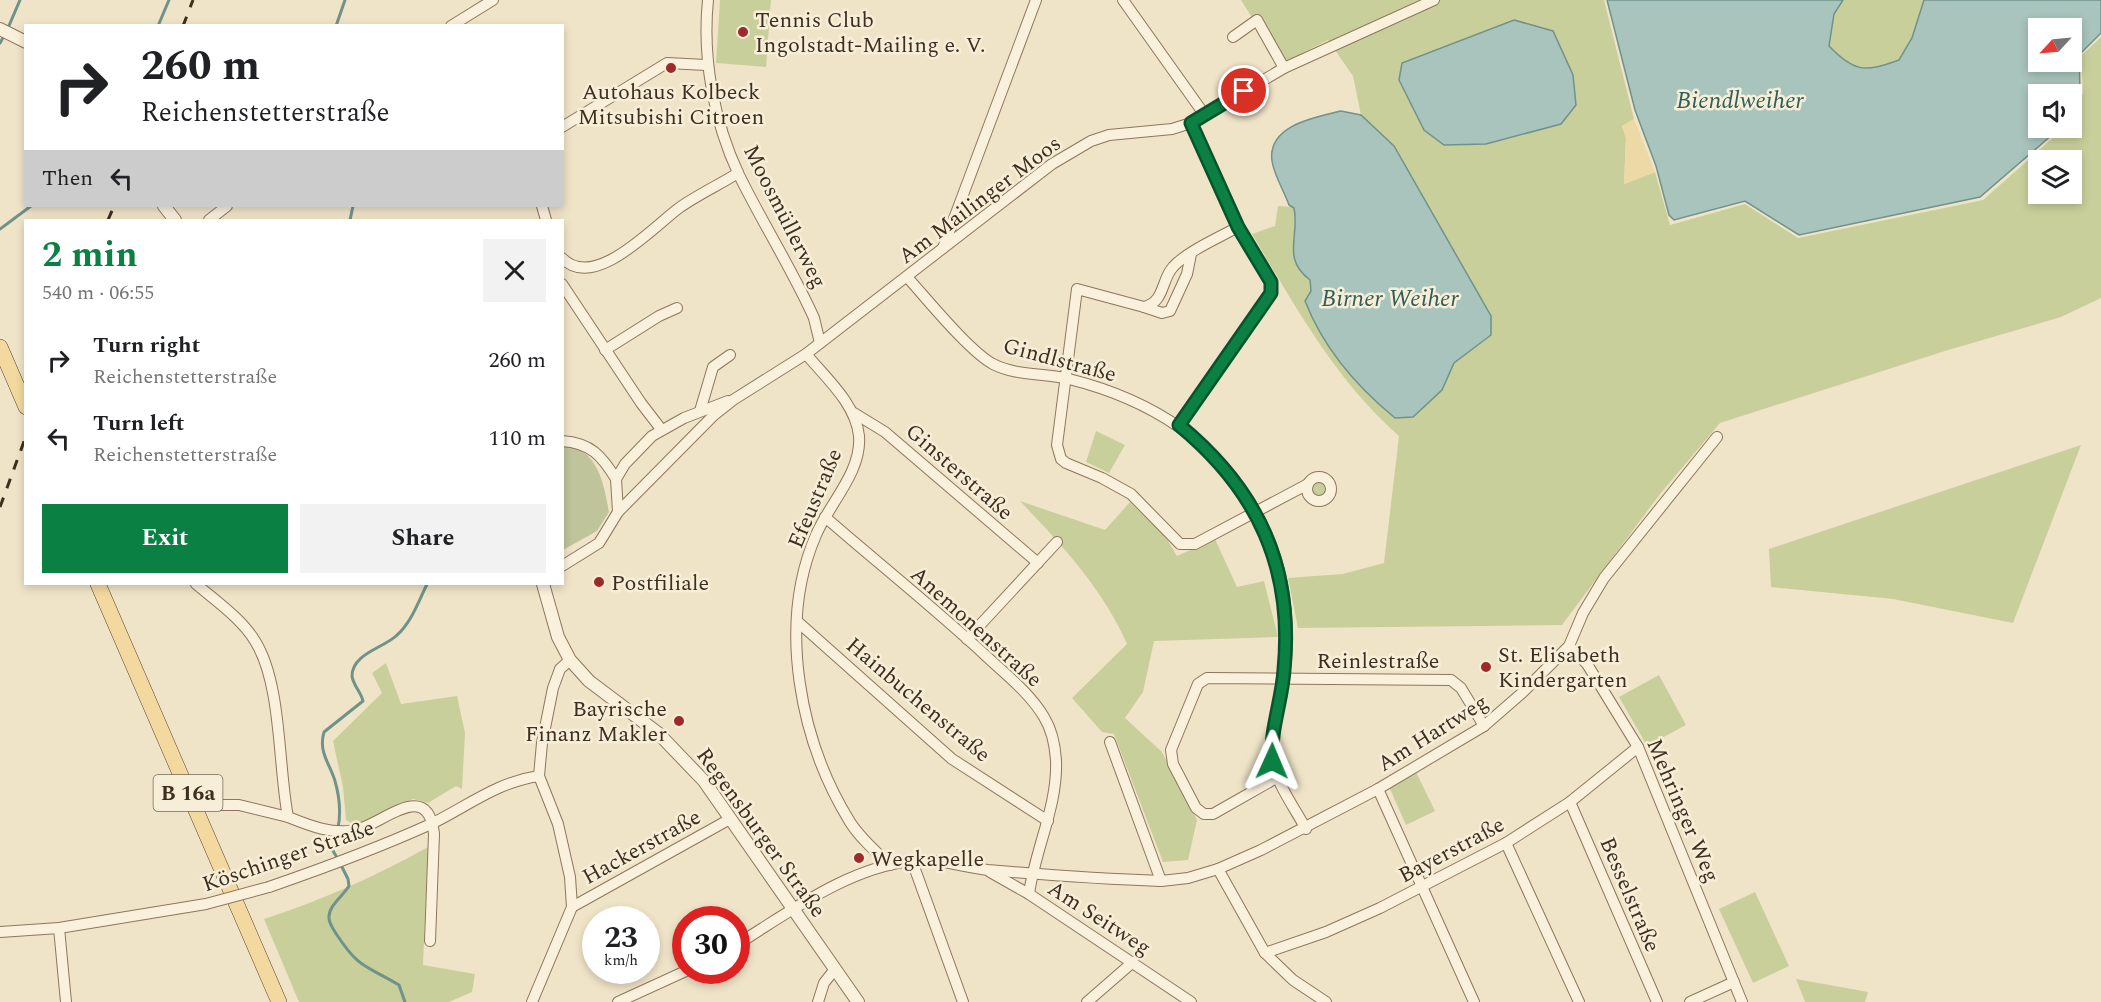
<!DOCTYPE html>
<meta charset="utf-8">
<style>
body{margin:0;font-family:Spectral,serif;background:#f2f2f2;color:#202124;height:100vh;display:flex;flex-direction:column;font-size:22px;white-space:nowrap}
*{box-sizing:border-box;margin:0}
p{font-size:20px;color:#757577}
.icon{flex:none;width:33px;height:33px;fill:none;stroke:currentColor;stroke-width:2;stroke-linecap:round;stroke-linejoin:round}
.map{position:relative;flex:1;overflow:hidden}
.panel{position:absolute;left:24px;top:219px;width:540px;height:366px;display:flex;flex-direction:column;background:#fff;border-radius:0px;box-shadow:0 3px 9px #0003}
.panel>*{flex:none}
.banner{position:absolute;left:24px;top:24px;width:540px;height:183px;border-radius:0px;box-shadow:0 3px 9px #0003;background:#fff;color:#202124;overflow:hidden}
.needle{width:39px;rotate:244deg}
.buttons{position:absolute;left:2028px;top:18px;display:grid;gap:12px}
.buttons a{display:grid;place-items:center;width:54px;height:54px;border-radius:0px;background:#fff;box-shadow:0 3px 9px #0003;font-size:30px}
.speed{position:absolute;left:582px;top:906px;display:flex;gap:12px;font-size:30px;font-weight:700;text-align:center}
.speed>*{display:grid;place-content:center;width:78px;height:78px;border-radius:50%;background:#fff;box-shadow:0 3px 9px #0003;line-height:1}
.speed small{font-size:15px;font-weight:400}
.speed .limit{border:9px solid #d22;background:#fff;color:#111}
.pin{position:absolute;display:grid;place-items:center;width:51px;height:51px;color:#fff;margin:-26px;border:3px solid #fff;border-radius:50%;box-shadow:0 2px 6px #0007}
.me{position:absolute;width:66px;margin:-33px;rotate:1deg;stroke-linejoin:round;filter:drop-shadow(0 0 4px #0008)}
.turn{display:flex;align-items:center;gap:21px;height:126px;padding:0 18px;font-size:27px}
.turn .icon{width:78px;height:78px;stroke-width:2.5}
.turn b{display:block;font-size:42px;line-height:51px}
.then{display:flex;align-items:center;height:57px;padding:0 18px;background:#0003;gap:12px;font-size:22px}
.round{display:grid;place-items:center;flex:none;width:63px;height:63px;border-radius:0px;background:#f2f2f2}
.headline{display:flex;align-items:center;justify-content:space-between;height:102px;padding:0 18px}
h1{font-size:36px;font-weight:700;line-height:45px;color:#0b8043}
.action{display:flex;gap:12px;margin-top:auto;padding:12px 18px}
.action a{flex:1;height:69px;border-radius:0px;background:#0b8043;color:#fff;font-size:24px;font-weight:700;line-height:69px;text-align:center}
.action a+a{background:#f2f2f2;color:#202124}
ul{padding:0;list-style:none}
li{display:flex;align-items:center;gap:18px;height:78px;padding:0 18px}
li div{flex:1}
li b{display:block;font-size:22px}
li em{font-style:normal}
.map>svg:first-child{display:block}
</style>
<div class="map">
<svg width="2101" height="1002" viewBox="0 0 2101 1002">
<rect width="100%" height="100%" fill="#f0e4c8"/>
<g fill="#c9cf9b" fill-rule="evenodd">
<polygon points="720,0 771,0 766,67 716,63"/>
<path d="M1241 0H1604L1634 119 1622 126 1626 138 1624 184 1655 172 1670 225 1745 204 1798 238 1983 200 2064 128H2072V115L2083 93 2081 56 2101 37V298L2061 317 1945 351 1720 423 1660 494 1562 625 1298 628 1288 578 1343 574 1384 563 1399 436C1335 380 1295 306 1252 234L1275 226 1278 206 1294 207C1299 237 1281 258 1310 280L1311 291 1442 390 1454 363 1491 335V316L1394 146 1361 115 1353 76 1328 40 1281 64ZM1561 124 1486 144 1444 145ZM2038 160H2072V194H2038Z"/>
<path d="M1843 0H1924L1912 38 1899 60C1864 72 1855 73 1829 46L1834 14Z"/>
<polygon points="1096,431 1125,445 1109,473 1086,462"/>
<polygon points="2081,445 2013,623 1893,599 1771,587 1769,549"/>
<circle cx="1319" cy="489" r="10"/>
<path d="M1020 501 1105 530 1130 502 1165 536 1177 556 1215 539 1237 587 1264 581 1278 637 1154 641 1143 692 1125 718 1162 752 1194 814 1197 820 1188 860 1163 862 1114 734 1102 732 1072 698 1127 644C1103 589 1061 544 1020 501Z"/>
<polygon points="386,663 401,704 457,696 465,733 462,789 456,786 428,803 413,799 355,825 346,820 343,787 333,741 382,693 372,673"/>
<polygon points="1659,675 1686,725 1647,746 1619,697"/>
<polygon points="1416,772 1435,811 1406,825 1390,789 1393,783"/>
<path d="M428 847 423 965 475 974 472 992 449 1002H299L264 919C322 900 374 877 428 847Z"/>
<polygon points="1755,892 1789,966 1753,983 1719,909"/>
<polygon points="1796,979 1868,992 1865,1002 1805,1002"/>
</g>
<polygon fill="#ecd9a5" points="1634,119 1655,172 1624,184 1626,138 1622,126"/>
<path fill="#bfc49a" d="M562 446C598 446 604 485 609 512L597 531 563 550Z"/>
<g fill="#a9c4bc" stroke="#6f938a" stroke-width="1.5" fill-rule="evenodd">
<path d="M1607 0H1843L1834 14 1829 46C1855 73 1865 72 1899 60L1912 38 1924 0H2101V33L2079 55 2080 92 2072 109V94H2038V128H2060L1980 197 1799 235 1745 201 1674 220 1669 215 1656 166 1635 110ZM2038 28H2072V62H2038Z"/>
<polygon points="1514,20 1553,31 1573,75 1576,105 1561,124 1486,144 1444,145 1424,130 1399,80 1402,63"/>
<path d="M1341 111 1361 115 1394 146 1491 316V335L1454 363 1442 390 1413 417 1395 418C1357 387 1323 347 1305 301L1311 291 1310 280C1281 258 1300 237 1294 208L1289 205C1284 191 1274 175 1272 161 1267 125 1316 117 1341 111Z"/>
</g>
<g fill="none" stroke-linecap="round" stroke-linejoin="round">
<g stroke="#6f938a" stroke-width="3">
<polyline points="158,26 169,0"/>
<polyline points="336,26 345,0"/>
<polyline points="8,28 20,0"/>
<polyline points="0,43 5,34"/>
<polyline points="350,220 353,206"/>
<polyline points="0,229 31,206"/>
<path d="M338 828C341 813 339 795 335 781 330 764 318 752 324 732L363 701C361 692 353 685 352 676 352 654 383 648 396 636 411 623 419 601 427 584"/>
<polyline points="337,834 333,851 338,859"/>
<path d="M341 865 348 879 349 886C343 896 328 906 329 918 329 924 334 930 337 935 360 970 366 965 399 985L405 1002"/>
</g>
<defs>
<g id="minor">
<path d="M708 0C702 58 714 122 739 175 763 224 792 269 814 318L820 343"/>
<polyline points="1123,0 1204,114"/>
<polyline points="451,26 493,0"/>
<polyline points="1233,37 1257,20 1284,68"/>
<polyline points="562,127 667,63 706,65"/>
<polyline points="542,206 546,220"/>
<polyline points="209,220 227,206"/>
<path d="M1238 227C1220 237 1186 252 1173 267 1161 280 1165 302 1144 307L1077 289 1057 445 1061 459 1066 463 1102 478 1131 494 1180 544H1195L1308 484"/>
<polyline points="943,248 1036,0"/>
<path d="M562 258C594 292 653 227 679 208 697 195 719 185 738 173"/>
<path d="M907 277C927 299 969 351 993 364 1016 376 1045 373 1069 379 1161 402 1235 453 1271 545 1287 586 1290 636 1284 679 1280 706 1268 732 1272 759 1276 783 1294 807 1306 829"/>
<polyline points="562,284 641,403 661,429"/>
<polyline points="1144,307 1162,313 1170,311 1187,274 1191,254"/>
<polyline points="605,350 659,316 677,308"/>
<path d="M806 354C826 378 856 404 859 436 862 472 829 504 816 535 777 625 800 741 850 822 860 838 876 852 890 865"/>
<polyline points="700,411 713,367 730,355"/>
<polyline points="854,413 885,432 1038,563"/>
<polyline points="1179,425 1271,293 1271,281 1238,227 1191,123"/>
<path d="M562 441C591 443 602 456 616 479"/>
<circle cx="1319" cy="489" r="12"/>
<polyline points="618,512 616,479 625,464 652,436 684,418 728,401"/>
<path d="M825 517C878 563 933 607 984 654 1005 674 1029 692 1044 717 1052 730 1055 745 1056 760 1058 806 1035 849 1029 894"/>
<polyline points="562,566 599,543 618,512 714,415 733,400 806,354 1052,164 1091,141 1109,135 1172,129 1191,123 1284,68 1434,0"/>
<path d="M196 584C216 601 242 619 255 641 282 684 278 766 288 817 308 825 332 835 355 830 382 825 428 777 434 834L430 941"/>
<polyline points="798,622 952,759 1048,821"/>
<polyline points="967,639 1057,542"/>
<polyline points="1569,646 1587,664 1638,747 1742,1002"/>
<polyline points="1110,742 1161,881"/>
<polyline points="1278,777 1213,814 1204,814 1196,808 1173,764 1171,750 1198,684 1207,678 1451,680 1461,688 1484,726"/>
<polyline points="1378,789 1474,1002"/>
<polyline points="1570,802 1657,1002"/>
<polyline points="213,805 239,805 288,817"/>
<polyline points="1506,843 1579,1002"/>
<polyline points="912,861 963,1002"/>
<polyline points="1218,869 1265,953 1293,980 1326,1002"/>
<polyline points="990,872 1029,894 1191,1002"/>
<path d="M269 887C324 868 378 848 431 824 468 806 497 782 539 776"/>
<polyline points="572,907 730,819"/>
<polyline points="59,928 66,1002"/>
<polyline points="0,932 59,928 206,904"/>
<path d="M736 945C788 913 849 867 912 861 939 858 962 867 988 870 1046 875 1103 879 1161 881L1188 878 1218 869 1261 850 1378 789 1484 726 1522 693 1569 646 1583 613 1604 578 1717 437"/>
<polyline points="1265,953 1326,932 1380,908 1506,843 1570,802 1638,747"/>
<polyline points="532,1002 572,907 570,877 558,824 539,776 542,743 553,688 560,669 570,660"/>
<polyline points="618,1002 688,970"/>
<polyline points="818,1002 824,983 835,969"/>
<polyline points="1087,1002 1133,962"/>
<polyline points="1690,1002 1734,982"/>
</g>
<g id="tertiary">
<polyline points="0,29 26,42"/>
<polyline points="164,206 175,220"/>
<polyline points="543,584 558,637 570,660 589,681 658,733 704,781 858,1002"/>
</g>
<g id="primary">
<polyline points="0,347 26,407"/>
<polyline points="98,584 279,1002"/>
</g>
</defs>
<use href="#minor" stroke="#8d765c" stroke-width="12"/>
<use href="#tertiary" stroke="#8d765c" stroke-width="14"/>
<use href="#primary" stroke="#5b4430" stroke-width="16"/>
<use href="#minor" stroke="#faf1dc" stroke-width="10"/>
<use href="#tertiary" stroke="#faf1dc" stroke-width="12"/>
<use href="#primary" stroke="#f3d9a0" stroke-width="15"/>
<g stroke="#3d2e20" stroke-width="3" stroke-dasharray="10 10" stroke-linecap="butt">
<polyline points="183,26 193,0"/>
<polyline points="108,220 114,206"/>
<polyline points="0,507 26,436"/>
</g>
<defs>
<polyline id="minor-bridge" points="206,904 269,887"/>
</defs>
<use href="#minor-bridge" stroke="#8d765c" stroke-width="12" stroke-linecap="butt"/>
<use href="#minor-bridge" stroke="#faf1dc" stroke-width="10"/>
</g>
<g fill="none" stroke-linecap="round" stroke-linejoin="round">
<defs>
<path id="route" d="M1244 91 1191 123 1238 227 1271 282V293L1179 425C1258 490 1294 568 1284 670 1282 701 1270 729 1272 761"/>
</defs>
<use href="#route" stroke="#07532c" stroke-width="15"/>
<use href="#route" stroke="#0b8043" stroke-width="10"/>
</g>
<g fill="#9e2a2b" stroke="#f7eed8" stroke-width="2">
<circle cx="743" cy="32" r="6"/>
<circle cx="671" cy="68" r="6"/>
<circle cx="599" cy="582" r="6"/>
<circle cx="1486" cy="667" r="6"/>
<circle cx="679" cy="721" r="6"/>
<circle cx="859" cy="858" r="6"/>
</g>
<g text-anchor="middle" stroke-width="5" stroke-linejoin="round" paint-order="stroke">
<rect fill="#f7eed8" stroke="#756857" stroke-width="1.5" x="153.5" y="775" width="69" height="36" rx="4.5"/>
<g font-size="21" font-weight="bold" fill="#3d2e20">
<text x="188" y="800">B 16a</text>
</g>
<g font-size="22" fill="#3d2e20" stroke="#f7eed8" text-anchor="start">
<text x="755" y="27">Tennis Club<tspan x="755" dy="25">Ingolstadt-Mailing e. V.</tspan></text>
<text x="671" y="99" text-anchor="middle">Autohaus Kolbeck<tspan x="671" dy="25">Mitsubishi Citroen</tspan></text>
<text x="611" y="590">Postfiliale</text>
<text x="1498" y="662">St. Elisabeth<tspan x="1498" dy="25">Kindergarten</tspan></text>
<text x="667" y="716" text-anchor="end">Bayrische<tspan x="667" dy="25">Finanz Makler</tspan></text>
<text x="871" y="866">Wegkapelle</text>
</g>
<g font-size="22" fill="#3d2e20" stroke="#f7eed8">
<text transform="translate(979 199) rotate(-37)" y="8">Am Mailinger Moos</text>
<text transform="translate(786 216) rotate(63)" y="8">Moosmüllerweg</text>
<text transform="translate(1060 359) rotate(15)" y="8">Gindlstraße</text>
<text transform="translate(960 471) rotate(41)" y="8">Ginsterstraße</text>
<text transform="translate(814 498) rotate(-67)" y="8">Efeustraße</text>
<text transform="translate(977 626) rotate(42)" y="8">Anemonenstraße</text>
<text x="1378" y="668">Reinlestraße</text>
<text transform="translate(919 699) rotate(40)" y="8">Hainbuchenstraße</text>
<text transform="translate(1432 732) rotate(-32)" y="8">Am Hartweg</text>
<text transform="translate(1684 810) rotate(67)" y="8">Mehringer Weg</text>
<text transform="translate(762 832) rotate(54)" y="8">Regensburger Straße</text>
<text transform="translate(641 846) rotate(-29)" y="8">Hackerstraße</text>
<text transform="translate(1451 849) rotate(-28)" y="8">Bayerstraße</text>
<text transform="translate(288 855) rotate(-19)" y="8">Köschinger Straße</text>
<text transform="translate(1631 894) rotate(67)" y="8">Besselstraße</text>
<text transform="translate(1100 917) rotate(33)" y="8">Am Seitweg</text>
</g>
<g font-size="24" font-style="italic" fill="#2f5d5a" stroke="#f7eed8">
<text x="1740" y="108">Biendlweiher</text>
<text x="1390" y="306">Birner Weiher</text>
</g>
</g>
</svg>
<div class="buttons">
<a><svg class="needle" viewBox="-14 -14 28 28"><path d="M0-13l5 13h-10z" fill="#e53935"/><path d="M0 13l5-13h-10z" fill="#757577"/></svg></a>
<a><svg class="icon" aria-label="sound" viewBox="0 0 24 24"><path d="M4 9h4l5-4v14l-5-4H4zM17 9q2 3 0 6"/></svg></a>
<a><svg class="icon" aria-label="layers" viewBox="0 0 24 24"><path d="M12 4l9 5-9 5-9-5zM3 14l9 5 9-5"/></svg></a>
</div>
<div class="speed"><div>23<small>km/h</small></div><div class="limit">30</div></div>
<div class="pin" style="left:1244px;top:91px;background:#d93025"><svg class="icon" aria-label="arrive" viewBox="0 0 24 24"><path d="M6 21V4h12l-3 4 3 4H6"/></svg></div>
<svg class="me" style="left:1272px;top:761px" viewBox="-20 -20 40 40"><path d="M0-17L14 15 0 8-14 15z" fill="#0b8043" stroke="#fff" stroke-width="4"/></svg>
<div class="banner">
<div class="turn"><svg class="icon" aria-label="right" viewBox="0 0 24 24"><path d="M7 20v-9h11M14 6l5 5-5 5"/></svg><div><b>260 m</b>Reichenstetterstraße</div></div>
<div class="then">Then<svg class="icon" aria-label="left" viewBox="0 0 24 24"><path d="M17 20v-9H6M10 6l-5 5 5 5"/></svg></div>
</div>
<section class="panel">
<div class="headline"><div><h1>2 min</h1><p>540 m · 06:55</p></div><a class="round"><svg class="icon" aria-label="close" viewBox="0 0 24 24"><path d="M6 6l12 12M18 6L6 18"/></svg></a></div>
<ul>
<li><svg class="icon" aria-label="right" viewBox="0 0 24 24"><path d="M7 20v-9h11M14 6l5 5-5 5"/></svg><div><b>Turn right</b><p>Reichenstetterstraße</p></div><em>260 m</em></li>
<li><svg class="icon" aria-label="left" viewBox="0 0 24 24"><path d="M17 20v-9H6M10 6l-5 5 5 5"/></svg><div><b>Turn left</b><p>Reichenstetterstraße</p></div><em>110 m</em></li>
</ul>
<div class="action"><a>Exit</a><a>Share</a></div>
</section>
</div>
